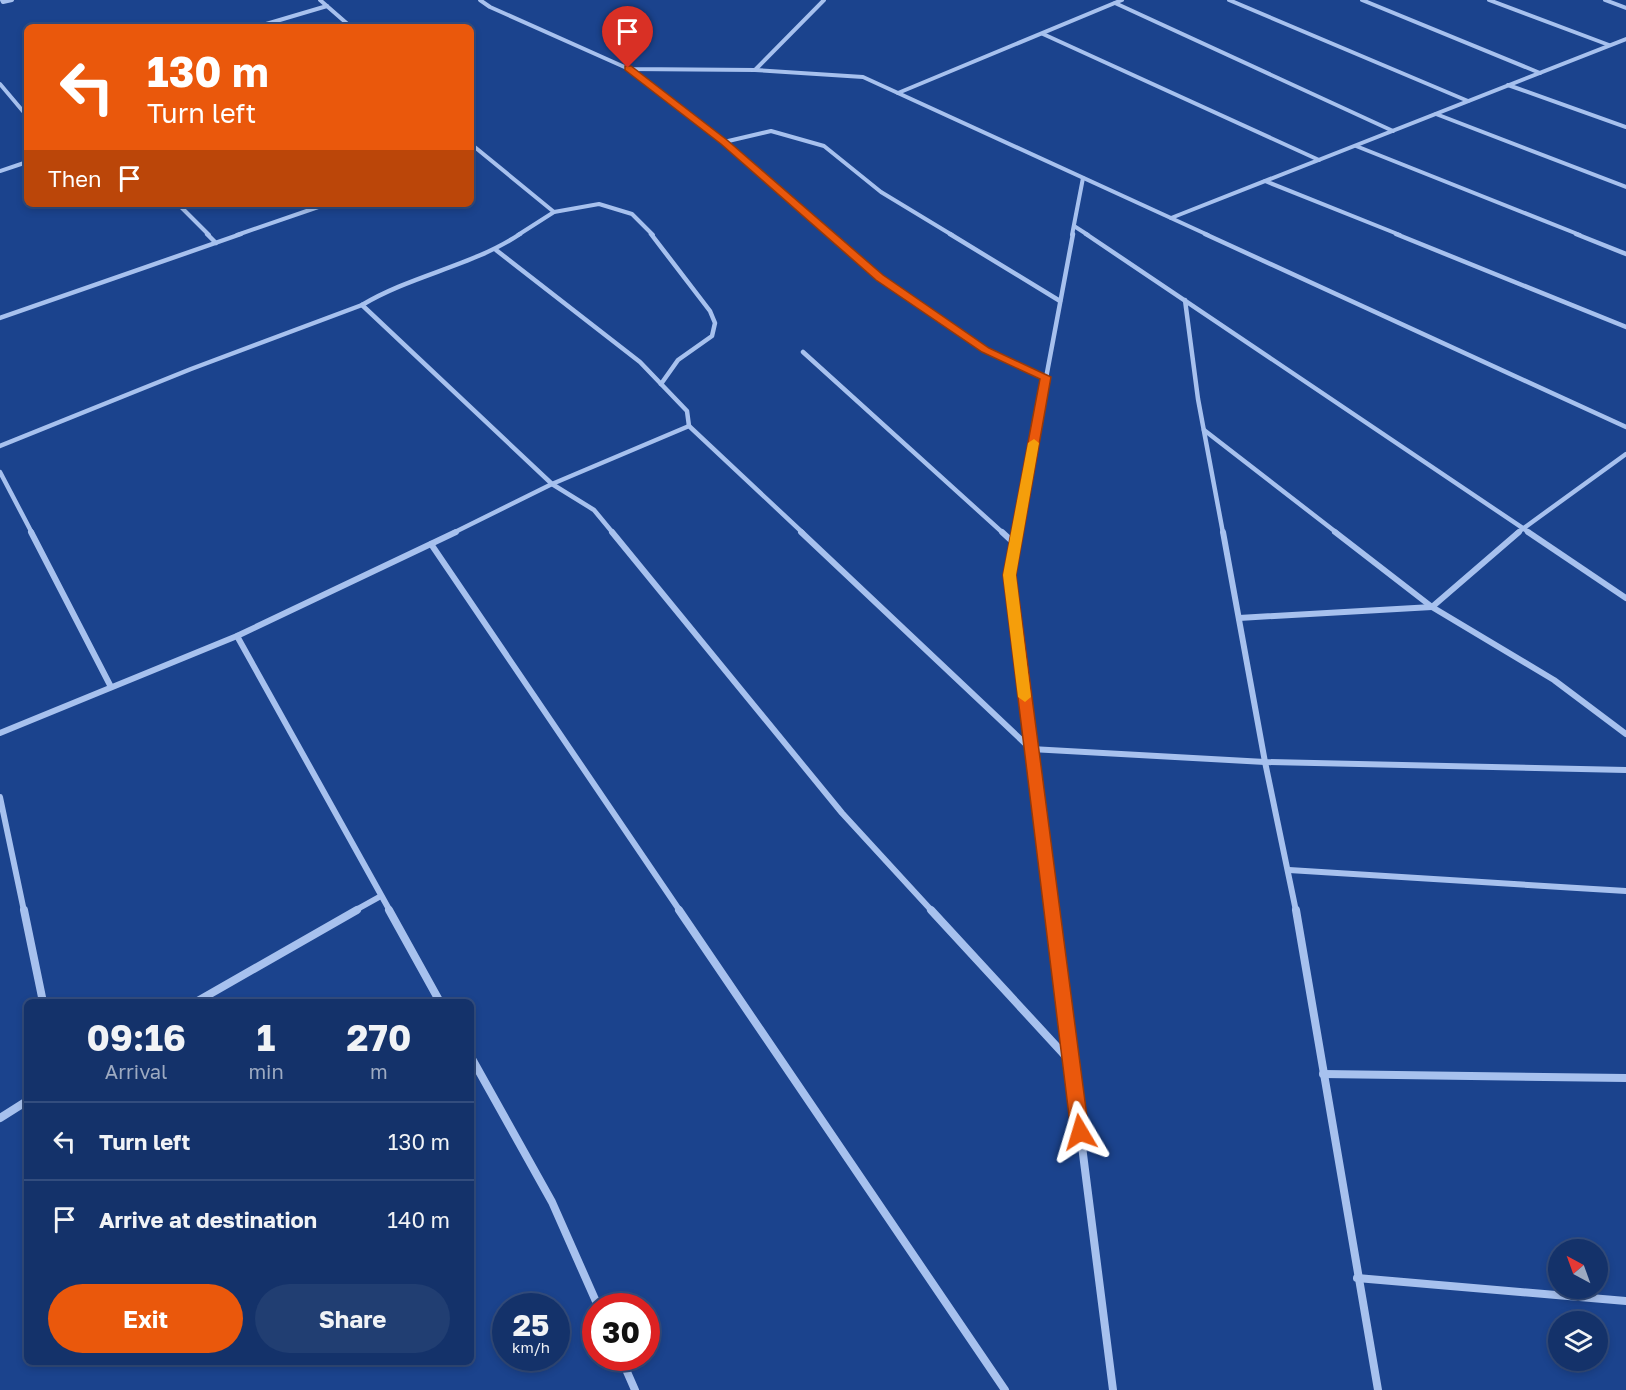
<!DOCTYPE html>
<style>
body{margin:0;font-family:"Golos Text",sans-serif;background:#213e72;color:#f1f3f6;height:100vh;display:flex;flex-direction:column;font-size:22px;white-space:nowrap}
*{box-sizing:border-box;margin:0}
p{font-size:20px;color:#9daac1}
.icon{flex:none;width:33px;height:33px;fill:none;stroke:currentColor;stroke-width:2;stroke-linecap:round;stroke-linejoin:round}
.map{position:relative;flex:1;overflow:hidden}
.sheet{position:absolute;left:24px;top:999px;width:450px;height:366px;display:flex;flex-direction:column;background:#14326a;border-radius:9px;box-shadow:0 3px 9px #0003,0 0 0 2px #334d7e}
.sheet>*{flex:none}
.top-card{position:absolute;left:24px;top:24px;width:450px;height:183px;border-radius:9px;box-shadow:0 3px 9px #0003,0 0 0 2px #334d7e;background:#ea580c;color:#fff;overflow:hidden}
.needle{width:39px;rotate:319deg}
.fabs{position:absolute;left:1548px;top:1239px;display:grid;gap:12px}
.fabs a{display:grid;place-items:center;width:60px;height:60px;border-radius:50%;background:#14326a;box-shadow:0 3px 9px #0003,0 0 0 2px #334d7e;font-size:30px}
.speed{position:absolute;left:492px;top:1293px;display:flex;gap:12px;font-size:30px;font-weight:700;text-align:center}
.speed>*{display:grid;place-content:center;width:78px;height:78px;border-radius:50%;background:#14326a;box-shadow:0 3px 9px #0003,0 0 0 2px #334d7e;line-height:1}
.speed small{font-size:15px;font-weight:400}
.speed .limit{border:9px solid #d22;background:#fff;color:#111}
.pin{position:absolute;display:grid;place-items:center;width:51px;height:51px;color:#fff;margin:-62px -26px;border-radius:50% 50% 50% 0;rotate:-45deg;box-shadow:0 0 6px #0007}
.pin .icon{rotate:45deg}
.me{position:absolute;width:66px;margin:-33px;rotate:353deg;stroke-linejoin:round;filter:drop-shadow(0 0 4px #0008)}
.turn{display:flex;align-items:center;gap:21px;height:126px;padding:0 24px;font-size:27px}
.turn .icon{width:78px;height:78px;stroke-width:2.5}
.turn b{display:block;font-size:42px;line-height:51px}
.then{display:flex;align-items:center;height:57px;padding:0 24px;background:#0003;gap:12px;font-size:22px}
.eta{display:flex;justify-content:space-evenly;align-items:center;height:102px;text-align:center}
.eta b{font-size:36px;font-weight:700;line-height:42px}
.cta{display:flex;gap:12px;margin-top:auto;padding:12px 24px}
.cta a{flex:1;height:69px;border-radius:36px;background:#ea580c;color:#fff;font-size:24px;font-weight:700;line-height:69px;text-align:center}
.cta a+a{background:#213e72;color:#f1f3f6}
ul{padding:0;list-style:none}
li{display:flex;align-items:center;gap:18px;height:78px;padding:0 24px;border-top:2px solid #334d7e}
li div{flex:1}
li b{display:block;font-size:22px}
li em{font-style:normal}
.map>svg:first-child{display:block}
</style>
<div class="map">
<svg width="1626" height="1390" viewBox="0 0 1626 1390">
<rect width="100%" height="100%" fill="#1b438d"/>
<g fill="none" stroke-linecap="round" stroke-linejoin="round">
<g stroke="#a7c1ee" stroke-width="4">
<polyline points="2,0 3,2 12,0"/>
<polyline points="320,0 351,27"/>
<polyline points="480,0 490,7 629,69 755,70 863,77 1208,235"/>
<polyline points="1229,0 1468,101"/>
<polyline points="1362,0 1540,73"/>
<polyline points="1489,0 1609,45"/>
<polyline points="1605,0 1626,8"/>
<polyline points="1115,3 1393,131"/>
<polyline points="256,27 327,6"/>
<polyline points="1043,34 1319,160"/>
<polyline points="629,69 724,142 831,235"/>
<polyline points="755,70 824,0"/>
<polyline points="0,84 27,116"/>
<polyline points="1508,85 1626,127"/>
<polyline points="898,93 1122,0"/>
<polyline points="1436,114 1626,187"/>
<polyline points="724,142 771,131 824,146 881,192 952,235"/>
<polyline points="471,144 554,212"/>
<polyline points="1356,146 1580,235"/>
<polyline points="0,171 27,162"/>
<polyline points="1265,181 1400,235"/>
<polyline points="178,204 209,235"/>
<polyline points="1171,218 1626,39"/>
<polyline points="1074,226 1088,235"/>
<polyline points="237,235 327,204"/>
<polyline points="518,235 554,212 599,204 632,214 653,235"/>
<polyline points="1072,235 1083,178"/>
</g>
<g stroke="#a7c1ee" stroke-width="4.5">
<polyline points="207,234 216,243"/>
<polyline points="651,234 710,311 715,323 712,336 678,360 661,384"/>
<polyline points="829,234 880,278 985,350 1046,377"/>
<polyline points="950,234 1060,301"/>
<polyline points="1086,234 1530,533"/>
<polyline points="1205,234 1626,427"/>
<polyline points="1396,234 1626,327"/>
<polyline points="1576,234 1626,254"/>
<polyline points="496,250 640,362 687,411 689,426"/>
<polyline points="1185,300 1198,399 1223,533"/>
<polyline points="362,305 552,484 594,510 613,533"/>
<polyline points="0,318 241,234"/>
<polyline points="803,352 1003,533"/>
<polyline points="1204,430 1337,533"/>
<path d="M0 446 191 369 362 305C412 275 472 266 520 234"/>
<polyline points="0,472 32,533"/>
<polyline points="453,533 552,484 689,426 803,533"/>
<polyline points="1017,533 1073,234"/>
<polyline points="1517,533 1626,454"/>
</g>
<g stroke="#a7c1ee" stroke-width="6">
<polyline points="31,532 111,687"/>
<polyline points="612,532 842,813 932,911"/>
<polyline points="801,532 1031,749 1265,762 1626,770"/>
<polyline points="1002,532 1015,544"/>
<polyline points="1017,532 1009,575 1052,911"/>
<polyline points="1223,532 1265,762 1296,911"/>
<polyline points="1335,532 1432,607 1554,680 1626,734"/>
<polyline points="1528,532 1626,598"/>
<polyline points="431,544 680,911"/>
<polyline points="1239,618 1432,607 1519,532"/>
<polyline points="237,636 390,911"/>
<polyline points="0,733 237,636 456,532"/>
<polyline points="0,797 24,911"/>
<polyline points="1289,870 1626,891"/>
<polyline points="354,911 381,896"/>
</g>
<g stroke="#a7c1ee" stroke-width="8">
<polyline points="24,910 43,1002"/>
<polyline points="389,910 440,1002"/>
<polyline points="679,910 1005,1390"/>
<polyline points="931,910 1071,1062"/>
<polyline points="1052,910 1113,1390"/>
<polyline points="1296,910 1378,1390"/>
<polyline points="196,1002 357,910"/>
<polyline points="471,1057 552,1202 598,1306"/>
<polyline points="1323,1074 1626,1078"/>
<polyline points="0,1118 27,1101"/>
<polyline points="1357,1278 1626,1301"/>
<polyline points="621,1358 635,1390"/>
</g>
</g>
<polygon fill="#ea580c" stroke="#983908" stroke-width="1.5" points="625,66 631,66 727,140 883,275 989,348 1051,377 1016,575 1089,1132 1086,1138 1080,1140 1074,1138 1071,1132 1003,575 1040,379 982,352 876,280 721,144 625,70"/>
<polygon fill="#f59e0b" points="1034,439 1039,443 1016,575 1031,697 1025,702 1018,697 1003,575 1028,443"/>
</svg>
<div class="fabs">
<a><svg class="needle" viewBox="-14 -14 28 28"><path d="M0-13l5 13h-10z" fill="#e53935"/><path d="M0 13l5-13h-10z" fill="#9daac1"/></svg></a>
<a><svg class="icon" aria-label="layers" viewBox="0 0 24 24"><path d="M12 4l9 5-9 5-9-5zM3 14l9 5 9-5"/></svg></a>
</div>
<div class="speed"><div>25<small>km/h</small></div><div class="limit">30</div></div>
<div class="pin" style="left:628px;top:68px;background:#d93025"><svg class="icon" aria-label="arrive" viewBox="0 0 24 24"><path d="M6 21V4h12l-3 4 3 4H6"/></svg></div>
<svg class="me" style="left:1080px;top:1132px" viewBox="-20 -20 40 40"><path d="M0-17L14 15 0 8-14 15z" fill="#ea580c" stroke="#fff" stroke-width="4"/></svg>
<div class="top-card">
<div class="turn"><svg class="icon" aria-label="left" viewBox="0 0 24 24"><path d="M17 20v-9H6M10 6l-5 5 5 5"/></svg><div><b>130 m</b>Turn left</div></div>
<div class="then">Then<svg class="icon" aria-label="arrive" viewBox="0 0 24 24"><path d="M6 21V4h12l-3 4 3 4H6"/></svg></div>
</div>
<section class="sheet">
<div class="eta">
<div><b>09:16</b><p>Arrival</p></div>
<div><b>1</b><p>min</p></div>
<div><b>270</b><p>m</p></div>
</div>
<ul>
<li><svg class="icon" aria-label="left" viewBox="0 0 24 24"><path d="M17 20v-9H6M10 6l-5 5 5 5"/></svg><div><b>Turn left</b></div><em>130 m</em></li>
<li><svg class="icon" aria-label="arrive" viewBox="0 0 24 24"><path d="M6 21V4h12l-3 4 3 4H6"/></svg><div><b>Arrive at destination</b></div><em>140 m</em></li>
</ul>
<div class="cta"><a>Exit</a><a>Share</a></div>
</section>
</div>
